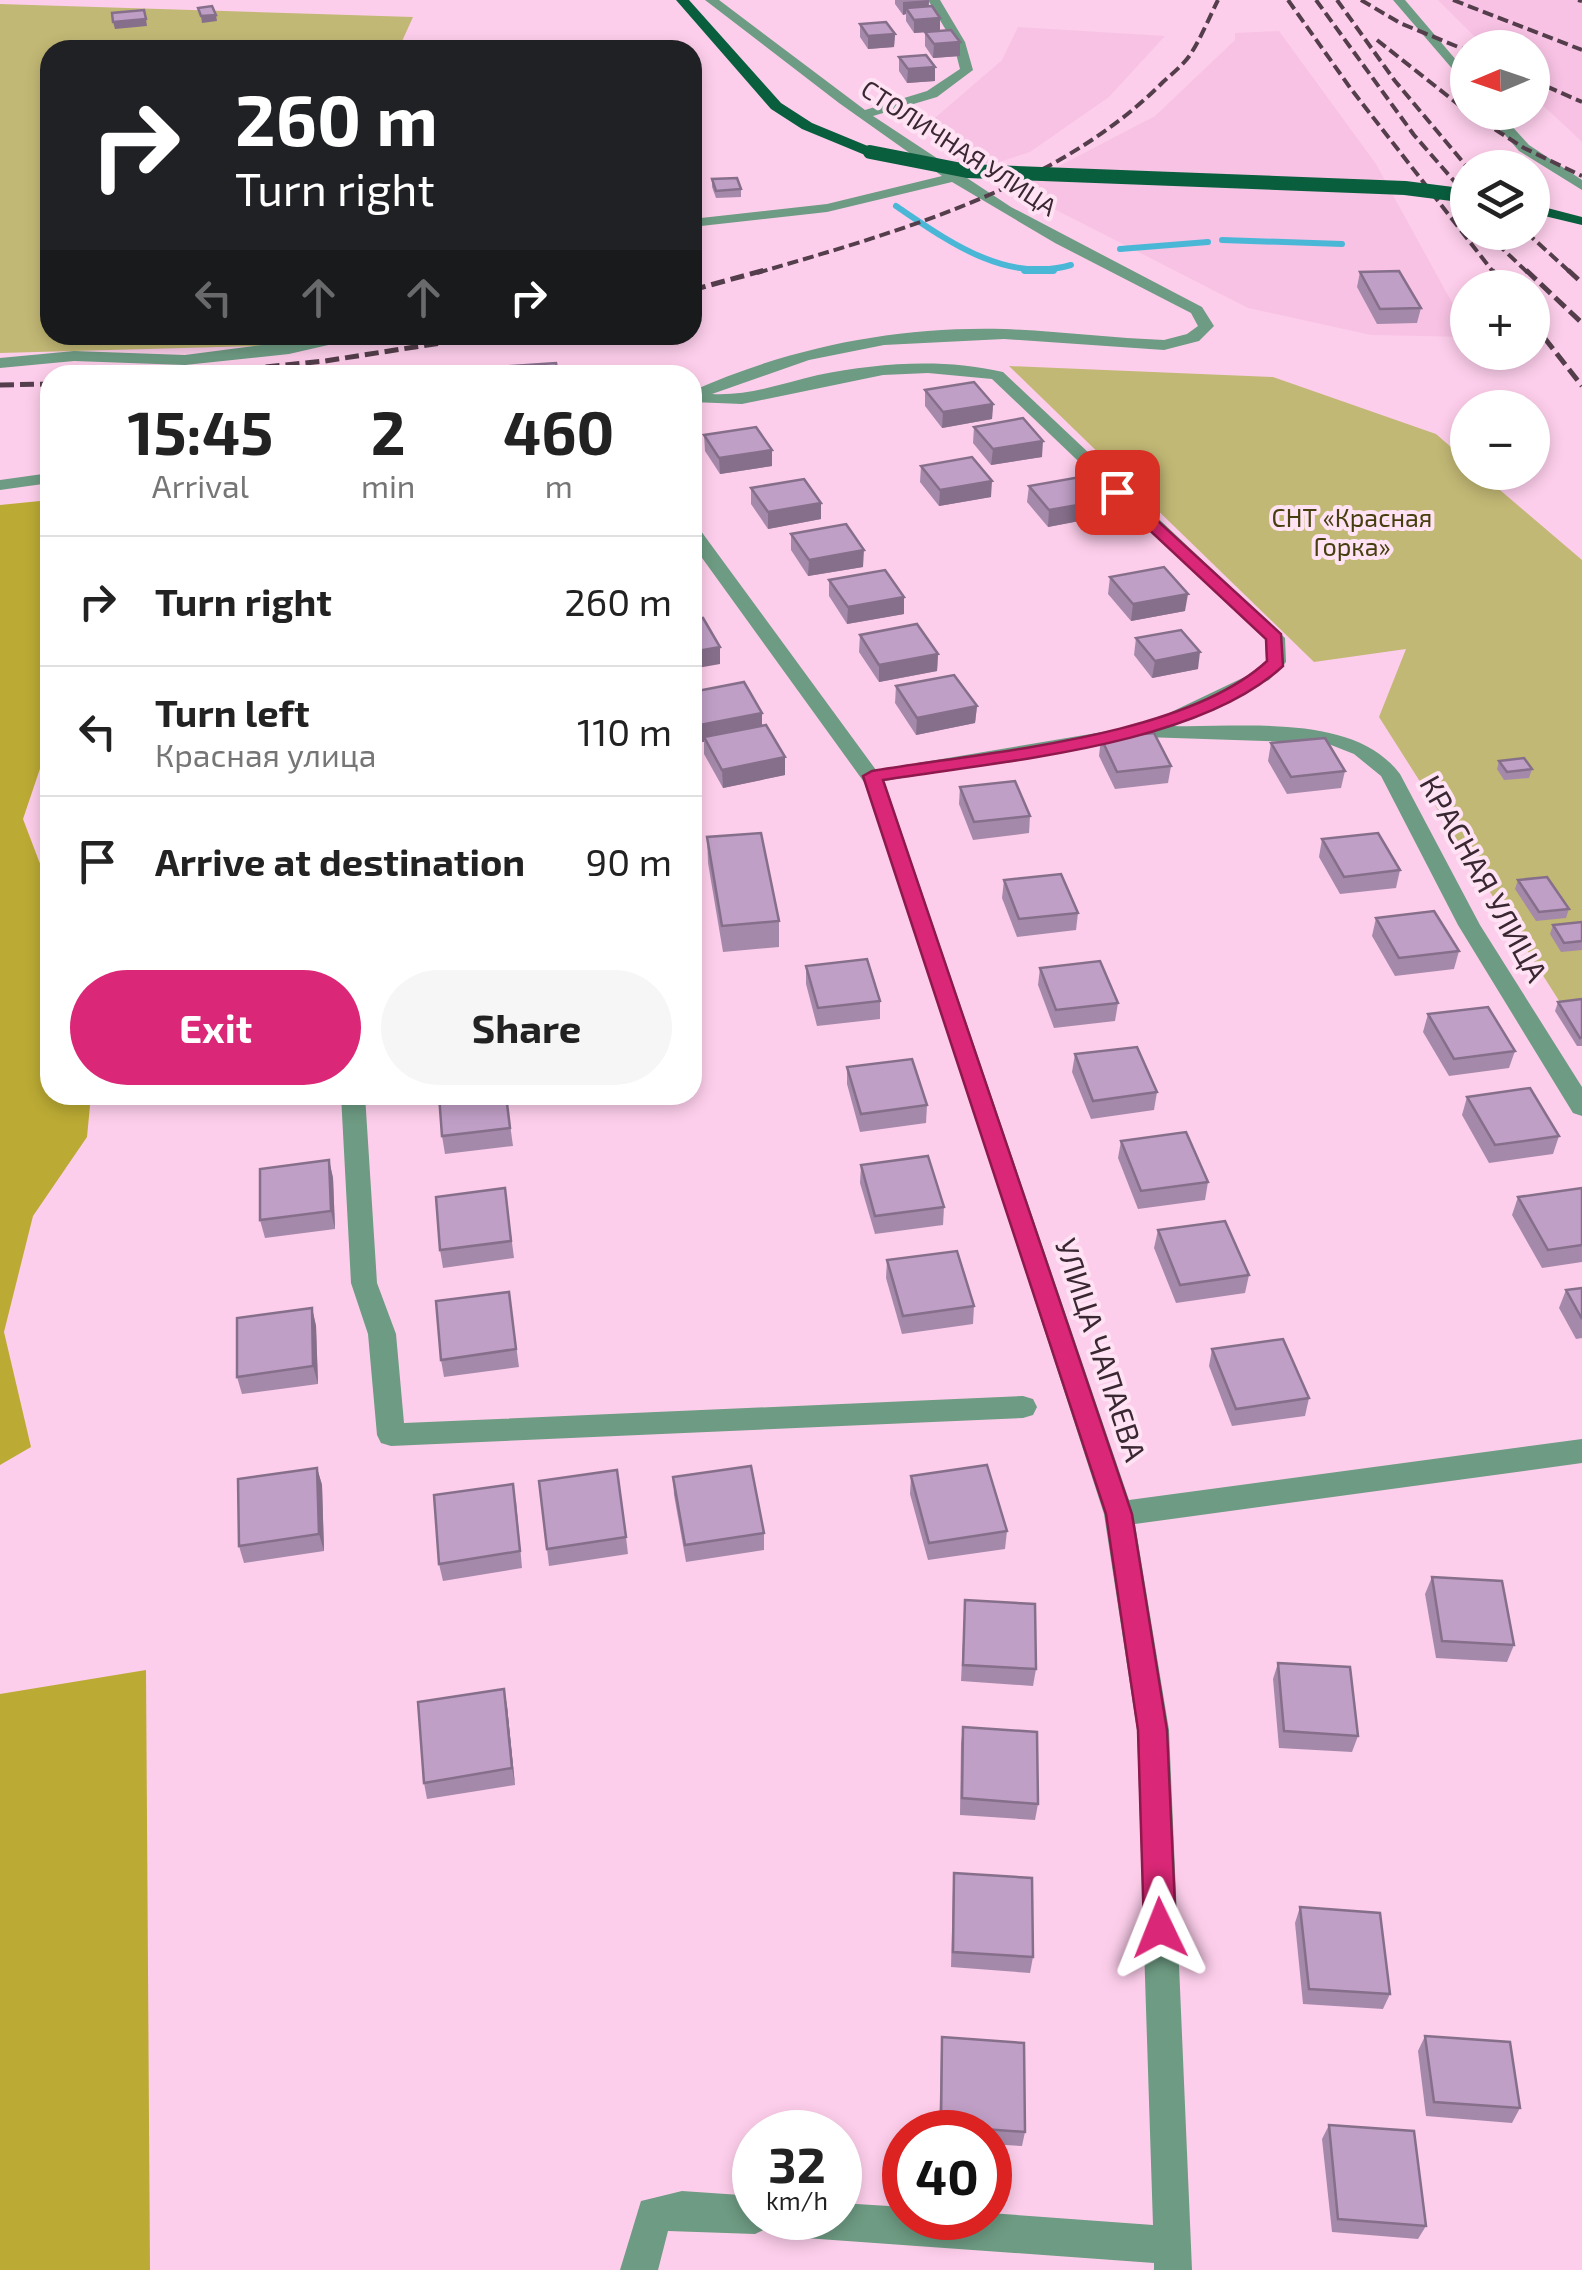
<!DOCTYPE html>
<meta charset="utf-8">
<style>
body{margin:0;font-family:"Exo 2",sans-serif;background:#f6f6f6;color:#222;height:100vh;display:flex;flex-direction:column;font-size:38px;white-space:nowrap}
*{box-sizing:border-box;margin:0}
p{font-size:32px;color:#767676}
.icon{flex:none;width:55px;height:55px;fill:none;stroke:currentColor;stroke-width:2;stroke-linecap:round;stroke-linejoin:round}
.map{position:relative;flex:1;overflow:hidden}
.details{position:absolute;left:40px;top:365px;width:662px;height:740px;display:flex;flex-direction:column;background:#fff;border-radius:30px;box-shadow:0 5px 15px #0003}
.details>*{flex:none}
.banner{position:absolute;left:40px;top:40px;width:662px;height:305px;border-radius:30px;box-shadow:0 5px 15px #0003;background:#202124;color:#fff;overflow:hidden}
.needle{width:65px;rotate:268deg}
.tools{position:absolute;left:1450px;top:30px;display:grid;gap:20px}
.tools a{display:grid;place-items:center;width:100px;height:100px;border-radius:50%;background:#fff;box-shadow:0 5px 15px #0003;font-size:50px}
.speed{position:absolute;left:732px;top:2110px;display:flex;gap:20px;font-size:50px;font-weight:700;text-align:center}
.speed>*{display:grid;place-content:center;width:130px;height:130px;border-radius:50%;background:#fff;box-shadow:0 5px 15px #0003;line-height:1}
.speed small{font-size:25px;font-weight:400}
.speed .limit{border:15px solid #d22;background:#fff;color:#111}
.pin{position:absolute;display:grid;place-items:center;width:85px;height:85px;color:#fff;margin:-42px;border-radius:20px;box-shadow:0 5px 15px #0006}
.me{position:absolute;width:110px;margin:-55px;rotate:358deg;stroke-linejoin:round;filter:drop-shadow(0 0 8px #0008)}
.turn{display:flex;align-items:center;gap:35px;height:210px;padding:0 30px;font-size:45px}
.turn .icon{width:130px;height:130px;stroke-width:2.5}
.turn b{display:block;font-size:70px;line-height:85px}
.lanes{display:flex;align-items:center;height:95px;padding:0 30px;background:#0003;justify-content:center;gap:50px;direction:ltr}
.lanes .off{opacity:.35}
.eta{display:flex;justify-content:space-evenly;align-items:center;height:170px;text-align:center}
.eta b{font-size:60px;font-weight:700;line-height:70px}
.button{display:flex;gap:20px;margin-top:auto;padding:20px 30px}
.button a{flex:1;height:115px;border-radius:60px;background:#db2777;color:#fff;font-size:40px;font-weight:700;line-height:115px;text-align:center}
.button a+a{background:#f6f6f6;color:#222}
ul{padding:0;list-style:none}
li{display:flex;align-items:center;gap:30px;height:130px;padding:0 30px;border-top:2px solid #e0e0e0}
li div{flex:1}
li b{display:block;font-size:38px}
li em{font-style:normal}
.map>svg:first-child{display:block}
</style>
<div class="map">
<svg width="1582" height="2270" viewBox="0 0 1582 2270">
<rect width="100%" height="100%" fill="#fdceeb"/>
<g fill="#f8c2e4">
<polygon points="1438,0 1582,0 1582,142 1533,96 1532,48 1485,47"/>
<polygon points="1018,27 1165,36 1109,97 1030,152 990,165 922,129 1002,60"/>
<polygon points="1279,31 1376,164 1467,330 1467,337 1371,335 1248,308 1015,189 1155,116 1235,40 1235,33"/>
</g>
<g fill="#c2b875">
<polygon points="0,4 413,17 398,50 50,50 50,335 332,335 295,345 0,353"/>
<polygon points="1009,366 1273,377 1436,434 1467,461 1468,472 1480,473 1582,560 1582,1037 1379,717 1406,649 1314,662"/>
</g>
<g fill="#bbaa34">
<polygon points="50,500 50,739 23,819 50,890 50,1095 91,1095 87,1137 33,1216 4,1332 31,1447 0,1465 0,505"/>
<polygon points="146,1670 150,2270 0,2270 0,1694"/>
</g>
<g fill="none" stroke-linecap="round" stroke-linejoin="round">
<g stroke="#4bb7d7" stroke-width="6">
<path d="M896 206C948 241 1006 284 1071 265"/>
<polyline points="1222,240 1342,244"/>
<polyline points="1120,249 1208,242"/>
</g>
<polyline stroke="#4bb7d7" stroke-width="8" points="1025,270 1053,270"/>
<g fill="#6e9b83" fill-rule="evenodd">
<path d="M705 0H719L865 110 927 91 960 69 953 42 928 0H940L965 42 973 70 937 97 873 116 1011 207 1202 307 1214 326 1199 341 1164 350 1004 339 884 345 809 360 712 394C750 396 783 383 818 375 878 363 942 358 1003 372L1285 638 1286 662 1269 680 1172 726C1242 728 1354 712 1400 774L1480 925 1582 1087V1116L1573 1113 1458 925 1381 776 1354 754 1326 743 1144 737 884 781 1129 1500 1582 1439V1463L1135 1524 1169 1730 1192 2270H1154V2263L791 2237 778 2231 772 2218 768 2228 755 2234 668 2231 658 2270H620L641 2201 682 2191 755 2196V2218H840V2203L905 2207V2218H990V2213L1153 2225 1137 1730 1104 1514 869 789 692 544V526L698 527 876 770 1144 725 1255 672 1266 661 1265 639 992 379 928 373 883 375 742 404 692 402V391C791 347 897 326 1004 329 1058 331 1111 338 1164 340L1187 334 1198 326 1191 313 1055 243 952 182 827 212 692 227V219L827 204 942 176 839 103Z"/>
<polygon points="1393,0 1405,0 1468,74 1468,87"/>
<polygon points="1485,112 1499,112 1529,145 1582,180 1582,190 1519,151"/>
<polygon points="338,335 372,335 289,354 185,365 74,361 0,368 0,358 74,351 185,355"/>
<polygon points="50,473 50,483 0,490 0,480"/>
<polygon points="341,1095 365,1095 377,1283 396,1334 404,1423 1023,1396 1033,1399 1037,1407 1033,1415 1023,1418 391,1446 381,1443 377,1435 368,1334 351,1283"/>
</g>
<g fill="#095e3e" fill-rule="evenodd">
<polygon points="676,0 689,0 781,103 812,123 875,149 875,155 865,155 802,129 771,109"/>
<polygon points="1532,204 1582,217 1582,225 1532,213"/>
</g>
<g stroke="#543e4b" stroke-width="4" stroke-dasharray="11 5" stroke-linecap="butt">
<polyline points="1288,0 1351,89 1494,273"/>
<polyline points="1316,0 1414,135 1468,197"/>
<polyline points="1337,0 1395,81 1468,168"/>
<polyline points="1361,0 1400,23 1468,51"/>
<polyline points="1453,0 1582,50"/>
<polyline points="1578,0 1582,1"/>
<polyline points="1377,40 1468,112"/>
<polyline points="1532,80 1582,102"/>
<polyline points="1468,112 1524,148 1582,176"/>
<polyline points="1485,232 1528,273"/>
<polyline points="1526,232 1571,273"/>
<path d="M757 273C896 232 1058 188 1163 82 1172 74 1183 65 1190 55 1201 38 1209 18 1218 0"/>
</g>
<g stroke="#543e4b" stroke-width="5" stroke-dasharray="14 6" stroke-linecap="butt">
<polyline points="1492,270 1506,288"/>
<polyline points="1526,270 1582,323"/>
<polyline points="1568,270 1582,283"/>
<polyline points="692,290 765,270"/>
<polyline points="1532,322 1582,386"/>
<polyline points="186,375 325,361 492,335"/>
<polyline points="0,385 50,384"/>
</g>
<polyline stroke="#095e3e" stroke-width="14" points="870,152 967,171 1405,188 1468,196"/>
</g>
<g fill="#a589aa">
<polygon points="895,0 929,0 929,7 940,18 940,31 914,33 906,21 906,14 903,15 895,4"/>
<polygon points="860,24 895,34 894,47 868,49 860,37"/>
<polygon points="925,32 960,56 933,58 925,46"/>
<polygon points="899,57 935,67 935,81 907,83 899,71"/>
<polygon points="712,179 741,189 741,197 716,198 712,187"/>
<polygon points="1360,272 1421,308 1417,323 1377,324 1357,287"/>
<polygon points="925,390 993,404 992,419 942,428 925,406"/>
<polygon points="974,427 1042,457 991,465 973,443"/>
<polygon points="704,435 772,450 772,466 720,474 705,451"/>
<polygon points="921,466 991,497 939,506 920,482"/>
<polygon points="1029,486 1101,501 1100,517 1048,527 1027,502"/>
<polygon points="751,488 821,519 768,529 751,504"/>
<polygon points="791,534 863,567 808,576 791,550"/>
<polygon points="1110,577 1185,611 1131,621 1108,594"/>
<polygon points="829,580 904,614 847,624 829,596"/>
<polygon points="860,635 938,654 937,671 879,682 859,652"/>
<polygon points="1136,638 1198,669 1152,678 1134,655"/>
<polygon points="896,686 977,706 975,723 916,735 895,703"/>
<polygon points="692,692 762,713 762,725 785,757 785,775 723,788 704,754 704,742 701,742 692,726"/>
<polygon points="1101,738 1171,766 1168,783 1115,789 1099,756"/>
<polygon points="1271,743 1345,771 1341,788 1287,794 1268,761"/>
<polygon points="1499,761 1532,769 1529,778 1504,780 1497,769"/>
<polygon points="960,787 1030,816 1029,833 973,840 959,804"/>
<polygon points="707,837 779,921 779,947 723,952 708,863"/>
<polygon points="1322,839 1400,870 1396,888 1340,894 1319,857"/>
<polygon points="1004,880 1078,913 1076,930 1017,937 1002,898"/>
<polygon points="1518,880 1569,909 1566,918 1536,921 1515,889"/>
<polygon points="1376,918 1459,951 1454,969 1395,976 1372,936"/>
<polygon points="1582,922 1582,950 1561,952 1550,934 1553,925"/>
<polygon points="806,966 880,1001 880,1019 817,1026 806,984"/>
<polygon points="1040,968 1118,1003 1115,1021 1054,1028 1038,985"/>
<polygon points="1582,999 1582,1046 1577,1046 1555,1011 1558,1002"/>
<polygon points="1428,1014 1515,1051 1509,1068 1449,1076 1423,1032"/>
<polygon points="1075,1054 1157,1092 1154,1110 1091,1119 1072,1072"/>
<polygon points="847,1067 927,1105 926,1123 860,1132 847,1084"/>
<polygon points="506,1095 513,1146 445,1154 442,1136"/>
<polygon points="1467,1097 1559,1136 1553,1154 1489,1163 1462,1115"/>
<polygon points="1121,1141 1208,1182 1205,1200 1138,1209 1118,1158"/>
<polygon points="329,1160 333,1178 335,1229 265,1238 260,1220"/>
<polygon points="861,1165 944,1207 943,1225 875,1234 860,1183"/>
<polygon points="505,1188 514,1258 443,1268 440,1250"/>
<polygon points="1582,1188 1582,1262 1542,1268 1512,1215 1518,1197"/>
<polygon points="1158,1230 1249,1275 1245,1293 1176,1303 1154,1248"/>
<polygon points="887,1260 974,1306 973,1324 902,1334 886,1278"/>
<polygon points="1582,1288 1582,1338 1576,1339 1559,1308 1566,1290"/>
<polygon points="509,1292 519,1367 444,1377 441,1360"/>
<polygon points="312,1308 316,1326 318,1384 242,1394 237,1377"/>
<polygon points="1212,1349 1309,1398 1305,1416 1232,1426 1209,1366"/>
<polygon points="317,1468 322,1485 324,1551 244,1563 239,1546"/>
<polygon points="911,1476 1007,1531 1005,1549 928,1560 910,1494"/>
<polygon points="673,1477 764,1533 764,1550 686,1562 674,1495"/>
<polygon points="539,1481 626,1537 628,1554 549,1566"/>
<polygon points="516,1501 522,1568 443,1581 439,1564"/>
<polygon points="1432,1577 1514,1645 1507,1662 1436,1658 1425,1594"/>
<polygon points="965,1600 1036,1669 1033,1686 961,1681"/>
<polygon points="1278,1663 1358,1736 1352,1752 1279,1748 1273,1679"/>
<polygon points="507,1706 515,1785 427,1799 424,1783"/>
<polygon points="963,1727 1038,1804 1035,1820 960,1815 961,1744"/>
<polygon points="954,1873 1033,1957 1030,1973 951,1967 953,1888"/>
<polygon points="1300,1907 1390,1994 1383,2009 1303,2004 1295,1923"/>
<polygon points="1425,2036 1520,2108 1512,2123 1426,2116 1418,2051"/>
<polygon points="942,2037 1025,2132 1022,2146 990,2144 990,2132 939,2132 941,2051"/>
<polygon points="1329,2125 1426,2226 1418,2239 1332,2232 1322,2139"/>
</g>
<g fill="#866f8b">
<polygon points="929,0 928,13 906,8 906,14 903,15 903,2"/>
<polygon points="216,15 217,21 202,23 201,16"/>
<polygon points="940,18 940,31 914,33 914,20"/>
<polygon points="146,19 147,26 115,29 113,22"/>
<polygon points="895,34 894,47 868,49 868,36"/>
<polygon points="960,42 960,56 933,58 934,44"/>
<polygon points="935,67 935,81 907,83 908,69"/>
<polygon points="993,404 992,419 942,428 943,412"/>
<polygon points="1043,441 1042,457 991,465 993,449"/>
<polygon points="772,450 772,466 720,474 719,458"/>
<polygon points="992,481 991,497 939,506 940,490"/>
<polygon points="1101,501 1100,517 1048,527 1049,510"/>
<polygon points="821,503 821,519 768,529 768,512"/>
<polygon points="864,550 863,567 808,576 809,560"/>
<polygon points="1188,594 1185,611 1131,621 1133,604"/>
<polygon points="904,597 904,614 847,624 848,607"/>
<polygon points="720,647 720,664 692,669 692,652"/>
<polygon points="1200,652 1198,669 1152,678 1155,661"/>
<polygon points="938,654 937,671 879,682 879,665"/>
<polygon points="977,706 975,723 916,735 917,718"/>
<polygon points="762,713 762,730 704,737 704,742 701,742 700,725"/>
<polygon points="785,757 785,775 723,788 722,770"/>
<polygon points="329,1160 333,1178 335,1229 331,1211"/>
<polygon points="312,1308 316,1326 318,1384 313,1366"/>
<polygon points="317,1468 322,1485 324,1551 319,1534"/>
<polygon points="504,1689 507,1706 515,1785 512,1768"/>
</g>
<g fill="#c09fc6" stroke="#866f8b" stroke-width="2.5">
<polygon points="212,6 216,15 201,16 198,8"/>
<polygon points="932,6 940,18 914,20 906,8"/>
<polygon points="144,10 146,19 113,22 112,13"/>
<polygon points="886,22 895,34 868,36 860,24"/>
<polygon points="951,30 960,42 934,44 925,32"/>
<polygon points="926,55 935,67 908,69 899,57"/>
<polygon points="737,178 741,189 716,191 712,179"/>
<polygon points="1399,271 1421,308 1380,309 1360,272"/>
<polygon points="556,363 558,375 471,375 470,369"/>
<polygon points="974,382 993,404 943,412 925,390"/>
<polygon points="1023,418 1043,441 993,449 974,427"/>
<polygon points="756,427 772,450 719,458 704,435"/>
<polygon points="972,457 992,481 940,490 921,466"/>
<polygon points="1080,477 1101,501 1049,510 1029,486"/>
<polygon points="804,479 821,503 768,512 751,488"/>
<polygon points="846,524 864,550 809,560 791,534"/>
<polygon points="1164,567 1188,594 1133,604 1110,577"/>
<polygon points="885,570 904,597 848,607 829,580"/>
<polygon points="703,618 720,647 692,652 692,620"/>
<polygon points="917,624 938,654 879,665 860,635"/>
<polygon points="1181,630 1200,652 1155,661 1136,638"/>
<polygon points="954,675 977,706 917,718 896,686"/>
<polygon points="744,682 762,713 700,725 692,710 692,692"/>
<polygon points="766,725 785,757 722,770 704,737"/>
<polygon points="1154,733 1171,766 1117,772 1101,738"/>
<polygon points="1325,738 1345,771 1291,777 1271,743"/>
<polygon points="1524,758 1532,769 1507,772 1499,761"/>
<polygon points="1015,781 1030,816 974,822 960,787"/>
<polygon points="761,833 779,921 722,926 707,837"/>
<polygon points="1378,833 1400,870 1344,877 1322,839"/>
<polygon points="1061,874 1078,913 1019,919 1004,880"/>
<polygon points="1547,877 1569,909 1539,912 1518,880"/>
<polygon points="1434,911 1459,951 1399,958 1376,918"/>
<polygon points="1582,922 1582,941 1564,943 1553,925"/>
<polygon points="867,959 880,1001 818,1008 806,966"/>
<polygon points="1100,961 1118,1003 1056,1010 1040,968"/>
<polygon points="1582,999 1582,1037 1580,1038 1558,1002"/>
<polygon points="1488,1007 1515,1051 1454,1059 1428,1014"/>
<polygon points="1137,1047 1157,1092 1093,1101 1075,1054"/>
<polygon points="912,1059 927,1105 861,1114 847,1067"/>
<polygon points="1530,1088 1559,1136 1495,1145 1467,1097"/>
<polygon points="439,1095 506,1095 510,1128 442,1136"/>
<polygon points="1186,1132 1208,1182 1141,1191 1121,1141"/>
<polygon points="928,1156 944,1207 875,1216 861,1165"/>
<polygon points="329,1160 331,1211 260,1220 260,1169"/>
<polygon points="505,1188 511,1241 440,1250 436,1197"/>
<polygon points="1582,1188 1582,1245 1548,1250 1518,1197"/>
<polygon points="1225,1221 1249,1275 1180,1285 1158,1230"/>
<polygon points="957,1251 974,1306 903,1316 887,1260"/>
<polygon points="1582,1288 1582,1319 1566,1290"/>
<polygon points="509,1292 516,1349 441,1360 436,1301"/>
<polygon points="312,1308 313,1366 237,1377 237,1318"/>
<polygon points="1283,1339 1309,1398 1236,1409 1212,1349"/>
<polygon points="987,1465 1007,1531 929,1543 911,1476"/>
<polygon points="751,1466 764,1533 685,1545 673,1477"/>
<polygon points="317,1468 319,1534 239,1546 238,1479"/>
<polygon points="617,1470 626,1537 547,1549 539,1481"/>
<polygon points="513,1484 520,1551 439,1564 434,1495"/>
<polygon points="1432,1577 1502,1581 1514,1645 1442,1641"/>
<polygon points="965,1600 1035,1604 1036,1669 963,1665"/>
<polygon points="1278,1663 1350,1667 1358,1736 1284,1731"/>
<polygon points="504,1689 512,1768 424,1783 418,1702"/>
<polygon points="963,1727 1037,1732 1038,1804 962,1798"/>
<polygon points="954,1873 1032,1878 1033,1957 953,1952"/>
<polygon points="1300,1907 1380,1913 1390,1994 1309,1989"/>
<polygon points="1425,2036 1510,2042 1520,2108 1434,2102"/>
<polygon points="942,2037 1024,2043 1025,2132 941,2126"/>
<polygon points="1329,2125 1414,2131 1426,2226 1338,2219"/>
</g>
<path fill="#db2777" stroke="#8e194d" stroke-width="2.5" d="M1112 489H1123L1281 634 1283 666C1196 747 999 761 883 780L1132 1514 1167 1730 1176 1928 1171 1939 1160 1943 1149 1939 1144 1928 1138 1730 1106 1514 863 776 872 771C984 752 1184 738 1267 661L1266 639 1112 495Z"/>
<g text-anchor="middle" stroke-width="8" stroke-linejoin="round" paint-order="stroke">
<g font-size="25" fill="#392732" stroke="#ffe2f3">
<text transform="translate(959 148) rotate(33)" y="9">СТОЛИЧНАЯ УЛИЦА</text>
</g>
<g font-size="25" fill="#453e0e" stroke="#ffe2f3">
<text x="1352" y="527">СНТ «Красная<tspan x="1352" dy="29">Горка»</tspan></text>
</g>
<g font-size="30" fill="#392732" stroke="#ffe2f3">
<text transform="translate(1483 879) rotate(61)" y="10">КРАСНАЯ УЛИЦА</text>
<text transform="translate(1100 1350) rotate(72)" y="10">УЛИЦА ЧАПАЕВА</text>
</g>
</g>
</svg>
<div class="tools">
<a><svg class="needle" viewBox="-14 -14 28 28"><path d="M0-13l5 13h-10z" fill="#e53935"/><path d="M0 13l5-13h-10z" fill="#767676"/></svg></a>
<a><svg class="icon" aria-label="layers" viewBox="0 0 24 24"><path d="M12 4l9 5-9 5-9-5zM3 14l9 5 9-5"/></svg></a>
<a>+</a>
<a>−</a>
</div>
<div class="speed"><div>32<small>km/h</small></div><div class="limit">40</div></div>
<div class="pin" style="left:1117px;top:492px;background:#d93025"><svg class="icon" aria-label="arrive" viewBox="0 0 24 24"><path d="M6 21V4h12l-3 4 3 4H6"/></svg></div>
<svg class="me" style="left:1160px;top:1928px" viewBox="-20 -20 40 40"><path d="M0-17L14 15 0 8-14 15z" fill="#db2777" stroke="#fff" stroke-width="4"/></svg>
<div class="banner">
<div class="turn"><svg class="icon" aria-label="right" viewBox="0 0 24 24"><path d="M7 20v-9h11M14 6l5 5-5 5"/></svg><div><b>260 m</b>Turn right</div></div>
<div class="lanes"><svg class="icon off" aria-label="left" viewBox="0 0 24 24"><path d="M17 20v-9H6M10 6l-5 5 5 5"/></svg><svg class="icon off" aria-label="ahead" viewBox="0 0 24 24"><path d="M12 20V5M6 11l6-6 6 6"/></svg><svg class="icon off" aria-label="ahead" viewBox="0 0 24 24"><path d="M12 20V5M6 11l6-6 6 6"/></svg><svg class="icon" aria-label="right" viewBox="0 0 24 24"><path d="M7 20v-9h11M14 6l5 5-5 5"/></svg></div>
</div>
<section class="details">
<div class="eta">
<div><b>15:45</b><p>Arrival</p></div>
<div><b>2</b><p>min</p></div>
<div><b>460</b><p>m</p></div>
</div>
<ul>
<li><svg class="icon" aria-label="right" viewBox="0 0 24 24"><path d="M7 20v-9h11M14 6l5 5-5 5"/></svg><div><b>Turn right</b></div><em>260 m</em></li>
<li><svg class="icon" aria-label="left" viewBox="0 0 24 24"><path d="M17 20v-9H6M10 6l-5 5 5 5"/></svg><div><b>Turn left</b><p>Красная улица</p></div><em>110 m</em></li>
<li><svg class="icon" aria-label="arrive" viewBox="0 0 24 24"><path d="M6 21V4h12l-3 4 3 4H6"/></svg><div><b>Arrive at destination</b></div><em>90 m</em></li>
</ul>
<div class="button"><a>Exit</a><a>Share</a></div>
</section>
</div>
